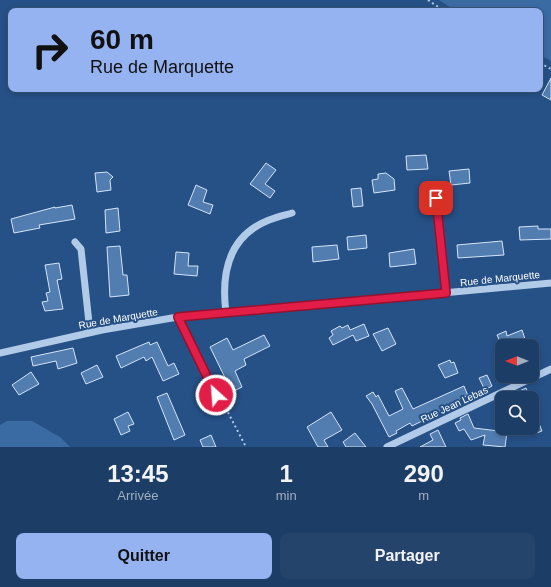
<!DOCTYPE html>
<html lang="fr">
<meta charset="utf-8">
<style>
body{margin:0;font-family:Arial,sans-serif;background:#25446b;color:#f1f3f6;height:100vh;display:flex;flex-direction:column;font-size:15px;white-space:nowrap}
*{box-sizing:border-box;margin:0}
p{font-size:13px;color:#a0aebf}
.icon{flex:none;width:22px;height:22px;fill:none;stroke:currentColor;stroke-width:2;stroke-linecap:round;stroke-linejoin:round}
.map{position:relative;height:447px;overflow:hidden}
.panel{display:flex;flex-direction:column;background:#1c3d65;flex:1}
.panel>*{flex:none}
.hud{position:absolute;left:8px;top:8px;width:535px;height:84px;border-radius:8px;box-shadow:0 2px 6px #0003,0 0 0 1px #3a5679;background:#95b2f1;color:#111;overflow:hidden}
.needle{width:26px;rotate:270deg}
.tools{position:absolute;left:495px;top:339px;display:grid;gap:8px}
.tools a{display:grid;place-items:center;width:44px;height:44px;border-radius:8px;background:#1c3d65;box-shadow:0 2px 6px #0003,0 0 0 1px #3a5679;font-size:20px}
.pin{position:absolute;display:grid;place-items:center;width:34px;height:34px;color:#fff;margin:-17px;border-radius:8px;box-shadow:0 2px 6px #0006}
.me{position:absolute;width:44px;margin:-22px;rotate:334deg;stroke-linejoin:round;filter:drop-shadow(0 0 3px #0008)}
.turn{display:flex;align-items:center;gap:14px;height:84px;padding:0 16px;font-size:18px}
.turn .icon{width:52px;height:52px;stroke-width:2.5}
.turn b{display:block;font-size:28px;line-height:34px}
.eta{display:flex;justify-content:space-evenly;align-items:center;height:68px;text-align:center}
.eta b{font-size:24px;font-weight:700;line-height:28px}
.cta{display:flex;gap:8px;margin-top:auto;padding:8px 16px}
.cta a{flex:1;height:46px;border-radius:8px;background:#95b2f1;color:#111;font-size:16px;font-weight:700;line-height:46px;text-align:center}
.cta a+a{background:#25446b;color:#f1f3f6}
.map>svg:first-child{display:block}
</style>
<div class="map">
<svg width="551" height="447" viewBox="0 0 551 447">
<rect width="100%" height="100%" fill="#265187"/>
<g fill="#3a6ba3">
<polygon points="439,0 551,0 551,61 540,55 540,11 456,11"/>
<polygon points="7,421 32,421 60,437 70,447 0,447 0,425"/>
</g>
<g fill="#527db0" stroke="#d5e4f7">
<polygon points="551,78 551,100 542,95"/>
<polygon points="426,155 428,169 407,170 406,156"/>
<polygon points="266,163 276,170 265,184 275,191 270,198 250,184"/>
<polygon points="469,169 470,183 451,185 449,171"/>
<polygon points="107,172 113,177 110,180 111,190 97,192 95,173"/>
<polygon points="386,173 394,179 395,190 374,193 372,180 378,179 378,174"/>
<polygon points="196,185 207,190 203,202 213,205 210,214 188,205"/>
<polygon points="361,188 363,206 353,207 351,189"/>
<polygon points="72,205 75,219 39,225 40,228 14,233 11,219 55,207 55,208"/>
<polygon points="118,208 120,231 106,233 105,210"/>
<polygon points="538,226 538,229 551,229 551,239 520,240 519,227"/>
<polygon points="366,235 367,248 348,250 347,237"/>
<polygon points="502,241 504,255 458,258 457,245"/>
<polygon points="337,245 339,259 313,262 312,247"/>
<polygon points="120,246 123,275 127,275 129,295 110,297 107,247"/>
<polygon points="414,249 416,264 390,267 389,253"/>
<polygon points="176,252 189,253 188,266 198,266 197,276 174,274"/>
<polygon points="59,263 62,279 57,280 63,309 45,311 42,302 48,301 46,293 50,292 45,265"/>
<polygon points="364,324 369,336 356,341 353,335 333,345 329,338 333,335 331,331 340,326 342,328 348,325 350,330"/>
<polygon points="388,328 396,344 382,351 373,334"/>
<polygon points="522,330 526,342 518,346 502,346 497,335 506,331 507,336"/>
<polygon points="264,335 270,346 244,359 246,365 235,371 242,387 232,392 210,347 227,338 233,350"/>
<polygon points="149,342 150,345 157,342 168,366 174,363 179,374 163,381 152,357 146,361 144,357 121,368 116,356"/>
<polygon points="73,348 77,363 58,369 56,361 33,366 31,357"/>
<polygon points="450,360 451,363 454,362 458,373 445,378 438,365"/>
<polygon points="97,365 103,377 86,384 81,373"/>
<polygon points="31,372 39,384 19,395 12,385"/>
<polygon points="487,375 492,386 485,390 479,378"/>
<polygon points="464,386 468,396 461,398 459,400 460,402 412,426 410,423 396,431 397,433 389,437 372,404 366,396 373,392 376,397 378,395 389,416 403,409 395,391 402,388 413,409"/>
<polygon points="526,388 530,398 504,398"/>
<polygon points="167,393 185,435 174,440 157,397"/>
<polygon points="532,406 542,431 534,434 532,429"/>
<polygon points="128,412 134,424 128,426 130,431 121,435 114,419"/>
<polygon points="331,412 342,430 324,440 328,447 318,447 307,427"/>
<polygon points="468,414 474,428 507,432 505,447 483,445 485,435 471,440 464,429 459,431 455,423 461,420 460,418"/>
<polygon points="438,430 446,447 420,447 433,440 430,434"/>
<polygon points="355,433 366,447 346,447 343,442"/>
<polygon points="211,435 216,447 203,447 200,440"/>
</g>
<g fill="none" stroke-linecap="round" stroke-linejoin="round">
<g stroke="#b1cae8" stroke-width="2" stroke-dasharray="2 3" stroke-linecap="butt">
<polyline points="428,0 444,11"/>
<polyline points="540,63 551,69"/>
<polyline points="221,399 246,447"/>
</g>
<g stroke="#b1cae8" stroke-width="7">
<polyline points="435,198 446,293"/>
<polyline points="75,242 81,249 90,332"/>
<path d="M226 313C221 274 228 236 269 220 276 217 285 215 292 213"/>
<polyline points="178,317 216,395"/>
<polyline points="0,353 102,330 172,318 551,283"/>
<polyline points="387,447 551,369"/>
</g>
</g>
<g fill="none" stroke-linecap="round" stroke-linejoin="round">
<defs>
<polyline id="route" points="216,395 178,317 446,293 436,198"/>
</defs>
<use href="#route" stroke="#92132f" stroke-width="10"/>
<use href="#route" stroke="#e11d48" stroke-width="7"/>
</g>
<g text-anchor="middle" stroke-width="4" stroke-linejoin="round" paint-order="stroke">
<g font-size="10" fill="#fff" stroke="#265187">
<text transform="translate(500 278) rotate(-6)" y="4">Rue de Marquette</text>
<text transform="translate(118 318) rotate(-10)" y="4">Rue de Marquette</text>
<text transform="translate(454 404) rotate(-25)" y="4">Rue Jean Lebas</text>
</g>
</g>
</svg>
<div class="tools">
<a><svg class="needle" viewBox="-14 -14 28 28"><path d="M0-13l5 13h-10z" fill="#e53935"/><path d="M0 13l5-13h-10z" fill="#a0aebf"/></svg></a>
<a><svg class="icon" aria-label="search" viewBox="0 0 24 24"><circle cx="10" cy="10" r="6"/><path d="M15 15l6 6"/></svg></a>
</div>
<div class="pin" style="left:436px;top:198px;background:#d93025"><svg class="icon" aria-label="arrive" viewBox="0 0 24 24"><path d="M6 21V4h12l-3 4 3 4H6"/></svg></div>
<svg class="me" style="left:216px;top:395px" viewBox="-20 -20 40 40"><circle r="17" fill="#e11d48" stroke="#fff" stroke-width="3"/><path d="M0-11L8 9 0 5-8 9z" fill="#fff"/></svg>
<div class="hud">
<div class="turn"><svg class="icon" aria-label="right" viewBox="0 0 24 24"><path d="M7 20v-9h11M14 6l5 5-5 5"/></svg><div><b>60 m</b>Rue de Marquette</div></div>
</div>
</div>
<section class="panel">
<div class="eta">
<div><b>13:45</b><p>Arrivée</p></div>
<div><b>1</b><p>min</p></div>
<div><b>290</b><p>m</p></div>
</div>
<div class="cta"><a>Quitter</a><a>Partager</a></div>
</section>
